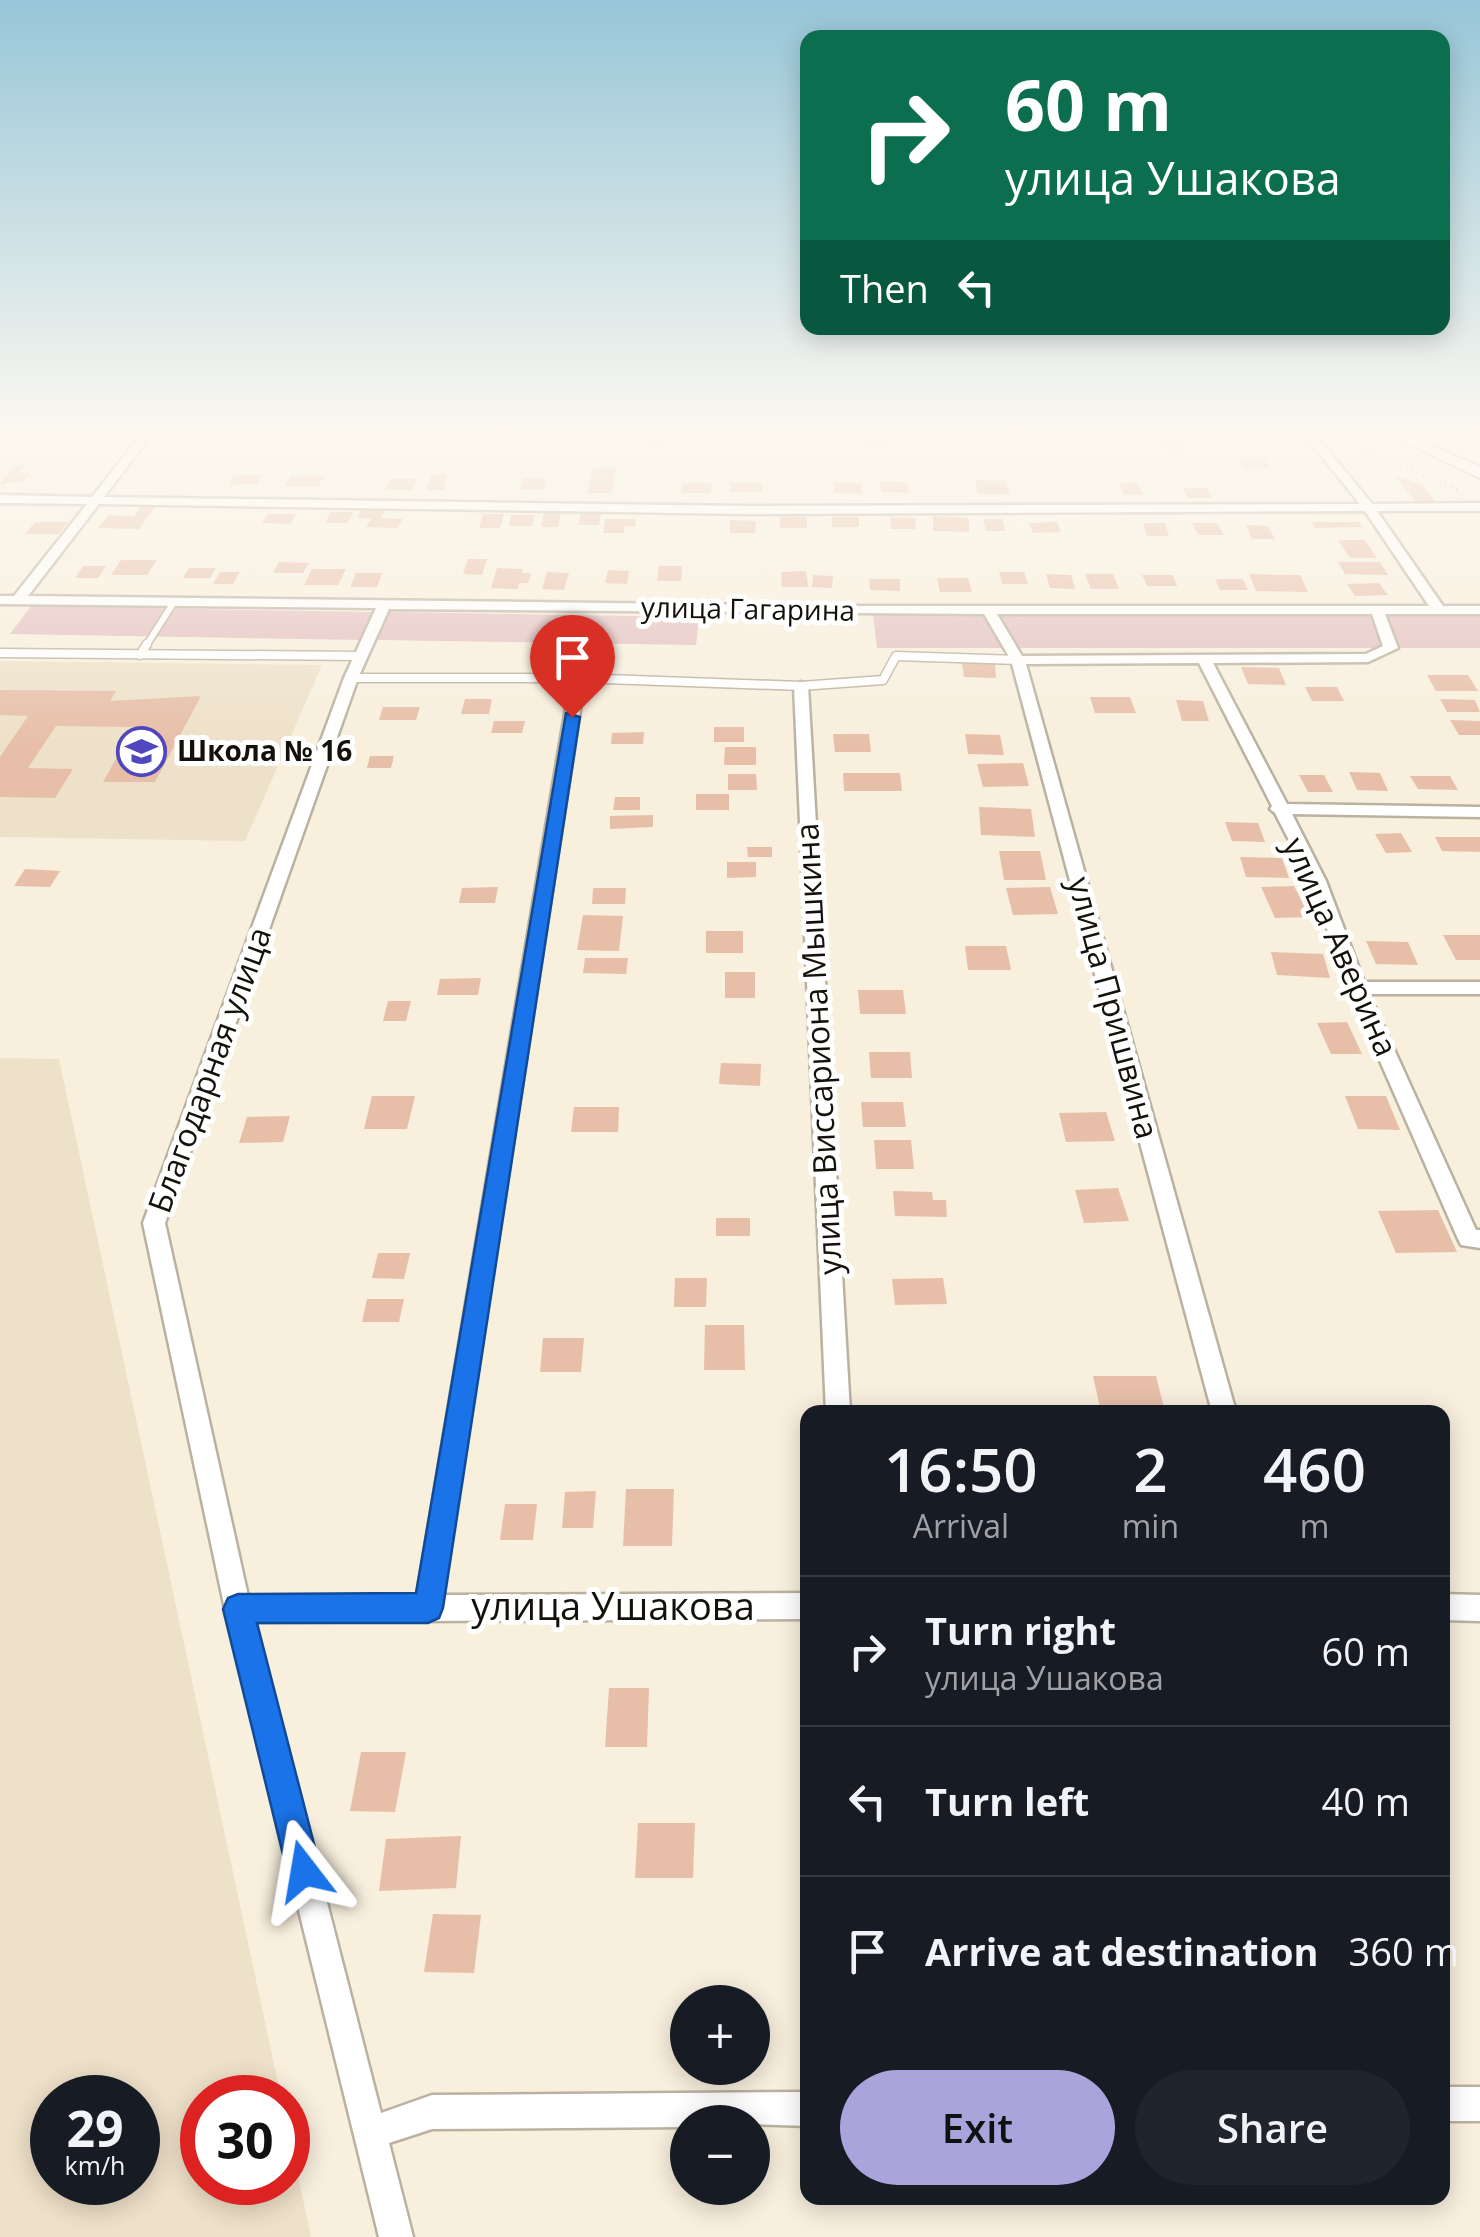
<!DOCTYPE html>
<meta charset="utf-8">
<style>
body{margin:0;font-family:"Open Sans",sans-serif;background:#20242c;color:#f1f3f6;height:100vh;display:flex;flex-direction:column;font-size:38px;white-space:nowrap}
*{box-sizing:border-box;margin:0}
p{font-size:32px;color:#9ea1a6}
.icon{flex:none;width:55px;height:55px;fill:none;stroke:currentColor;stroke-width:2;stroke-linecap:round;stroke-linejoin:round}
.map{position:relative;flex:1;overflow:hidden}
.panel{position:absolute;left:800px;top:1405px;width:650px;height:800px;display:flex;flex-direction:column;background:#171b24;border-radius:20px;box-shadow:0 5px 25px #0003}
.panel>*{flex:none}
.top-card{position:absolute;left:800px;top:30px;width:650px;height:305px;border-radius:20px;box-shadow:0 5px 25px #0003;background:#0b6e4f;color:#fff;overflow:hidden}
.buttons{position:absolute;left:670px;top:1985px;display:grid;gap:20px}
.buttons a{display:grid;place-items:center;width:100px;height:100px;border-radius:50%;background:#171b24;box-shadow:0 5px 25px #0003;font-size:50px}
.speed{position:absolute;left:30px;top:2075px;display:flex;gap:20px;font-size:50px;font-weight:700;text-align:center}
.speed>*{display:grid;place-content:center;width:130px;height:130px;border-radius:50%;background:#171b24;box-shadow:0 5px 25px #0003;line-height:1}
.speed small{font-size:25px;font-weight:400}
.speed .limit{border:15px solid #d22;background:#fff;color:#111}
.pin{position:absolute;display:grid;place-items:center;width:85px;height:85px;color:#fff;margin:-102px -42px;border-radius:50% 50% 50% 0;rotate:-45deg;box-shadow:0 0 10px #0007}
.pin .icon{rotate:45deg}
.me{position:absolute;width:110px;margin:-55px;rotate:346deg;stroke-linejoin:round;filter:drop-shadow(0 0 8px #0008)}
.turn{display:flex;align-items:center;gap:35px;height:210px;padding:0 40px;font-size:45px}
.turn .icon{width:130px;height:130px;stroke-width:2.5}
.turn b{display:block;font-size:70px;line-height:85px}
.then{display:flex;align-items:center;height:95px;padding:0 40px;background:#0003;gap:20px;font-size:38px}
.eta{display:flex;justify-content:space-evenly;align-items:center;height:170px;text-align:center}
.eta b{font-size:60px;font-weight:600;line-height:70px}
.cta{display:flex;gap:20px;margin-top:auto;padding:20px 40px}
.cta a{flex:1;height:115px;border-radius:60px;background:#a9a5dc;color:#111;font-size:40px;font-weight:600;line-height:115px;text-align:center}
.cta a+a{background:#20242c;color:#f1f3f6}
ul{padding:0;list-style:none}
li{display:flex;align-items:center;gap:30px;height:150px;padding:0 40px;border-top:2px solid #363941}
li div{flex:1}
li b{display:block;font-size:38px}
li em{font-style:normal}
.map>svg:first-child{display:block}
</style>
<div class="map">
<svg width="1480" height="2237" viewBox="0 0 1480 2237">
<rect width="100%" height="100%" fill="#f8efdd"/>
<g fill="#eee1c9" fill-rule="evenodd">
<polygon points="0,661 322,665 245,841 0,837"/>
<path d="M0 1058 59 1059 281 2097 202 2098V2182H288V2129L311 2237H0ZM52 2098H138V2182H52Z"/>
</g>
<g fill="#e4c0c0">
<polygon points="31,606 374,612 363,640 10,634"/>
<polygon points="389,612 699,617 696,645 378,640"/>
<polygon points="873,615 1480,616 1480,648 877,648"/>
</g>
<g fill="#e7bfa9">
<polygon points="413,430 442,430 438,440 409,440"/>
<polygon points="555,431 579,431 577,441 552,441"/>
<polygon points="862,431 888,436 889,446 862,445"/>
<polygon points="647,433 670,433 668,444 645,444"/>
<polygon points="1158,438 1183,439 1188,449 1162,449"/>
<polygon points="1238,457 1264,458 1269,469 1243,468"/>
<polygon points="13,465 25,465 18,473 31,473 25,480 0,485"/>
<polygon points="593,467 617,467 612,493 587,493"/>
<polygon points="262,474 257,484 229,485 234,475"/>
<polygon points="432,474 448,474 443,490 426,490"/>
<polygon points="292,475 325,475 318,487 285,486"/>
<polygon points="1395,476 1422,485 1435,501 1415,501"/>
<polygon points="523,478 546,478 544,489 520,489"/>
<polygon points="390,479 417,479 413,490 385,490"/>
<polygon points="975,480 1006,481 1010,494 978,494"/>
<polygon points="880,481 907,482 909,493 881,492"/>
<polygon points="731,482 762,483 762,492 729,492"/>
<polygon points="834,482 862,483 862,494 834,493"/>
<polygon points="682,483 712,483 711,493 681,493"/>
<polygon points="1120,483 1138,483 1142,495 1123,494"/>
<polygon points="1183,488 1207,488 1212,498 1187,498"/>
<polygon points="143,504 157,504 139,529 98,528 108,515 134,516"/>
<polygon points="362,508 386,509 381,518 403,519 398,528 366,527 371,519 357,518"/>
<polygon points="331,512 353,512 348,523 325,523"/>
<polygon points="544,512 561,512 558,527 541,527"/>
<polygon points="268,514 296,514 291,524 262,523"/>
<polygon points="483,514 504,514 500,528 479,528"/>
<polygon points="581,514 601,514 599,525 578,525"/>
<polygon points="511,515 535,515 532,526 509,526"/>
<polygon points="933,516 969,518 969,532 933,531"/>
<rect x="780" y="517" width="27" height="11"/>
<rect x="832" y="517" width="27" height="10"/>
<polygon points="890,517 915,518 916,529 891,529"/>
<polygon points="605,519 636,519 635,527 625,526 624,533 603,533"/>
<polygon points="983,519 1002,519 1005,531 986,531"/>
<polygon points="730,520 756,521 755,533 730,533"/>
<polygon points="35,522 68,522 59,534 25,534"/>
<polygon points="1057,522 1061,532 1033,533 1029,523"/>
<polygon points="1312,522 1359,522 1363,527 1315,528"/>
<polygon points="1143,523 1165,523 1169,536 1147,536"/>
<polygon points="1192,523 1217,523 1224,535 1198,535"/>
<polygon points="1246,525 1268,526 1275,539 1252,539"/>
<polygon points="1338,540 1365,540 1377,558 1350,558"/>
<polygon points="468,559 487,559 482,575 463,574"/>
<polygon points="121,560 157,560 147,575 111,575"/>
<polygon points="279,562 309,563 303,573 273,573"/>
<polygon points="1338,562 1380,562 1388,575 1345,574"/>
<polygon points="83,566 106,566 98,578 75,578"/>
<polygon points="659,566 682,566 681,581 657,581"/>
<polygon points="189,568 216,568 210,578 183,578"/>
<polygon points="497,568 523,569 522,573 531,573 528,583 519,583 518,589 491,588"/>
<polygon points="312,569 346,569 338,585 304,585"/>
<polygon points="608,570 629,571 627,584 605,583"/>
<polygon points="806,571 808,587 782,587 781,572"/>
<polygon points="220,572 240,572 233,584 213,584"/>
<polygon points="547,572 569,573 564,590 542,589"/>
<polygon points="999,572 1024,572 1028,584 1002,584"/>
<polygon points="356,573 382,573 377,587 350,587"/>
<polygon points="1046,574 1071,575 1075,589 1050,588"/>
<polygon points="1085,574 1113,574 1119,589 1091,589"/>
<polygon points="1249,574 1300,575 1308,592 1256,591"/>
<polygon points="813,575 833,576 832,588 812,587"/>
<polygon points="1142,575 1173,575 1177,586 1147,586"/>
<polygon points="937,578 968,578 972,592 940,592"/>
<polygon points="869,579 900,579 900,591 870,590"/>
<polygon points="1215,579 1243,579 1248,590 1220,590"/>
<polygon points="1379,583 1388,595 1355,596 1347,584"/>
<polygon points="591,655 611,656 608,671 588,670"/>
<polygon points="962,663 995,664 996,678 964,677"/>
<polygon points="1241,667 1279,668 1286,685 1248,684"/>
<polygon points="1427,675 1468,675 1478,691 1436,691"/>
<polygon points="1305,687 1337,687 1344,701 1312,701"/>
<polygon points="0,690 116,691 110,701 201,696 155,782 103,782 134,727 56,726 28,768 73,769 55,798 0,797 0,757 28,716 0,715"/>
<polygon points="1090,697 1130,697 1136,713 1095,713"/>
<polygon points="465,699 492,699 489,714 461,714"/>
<polygon points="1440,699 1475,700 1480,712 1447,712"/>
<polygon points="1176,700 1203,701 1209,721 1182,721"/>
<polygon points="383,707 420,707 416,720 379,720"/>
<polygon points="1450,720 1480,721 1480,735 1459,735"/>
<polygon points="494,721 525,721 522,733 491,733"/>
<rect x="714" y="727" width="30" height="15"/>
<polygon points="644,732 643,744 611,744 612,733"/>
<polygon points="833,734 869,734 871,752 835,752"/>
<polygon points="965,734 1000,735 1004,755 968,754"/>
<polygon points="725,747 756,747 756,765 724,765"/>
<polygon points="370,756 394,756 391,768 367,768"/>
<polygon points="1023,763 1029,786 983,787 977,764"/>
<polygon points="1349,772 1380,773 1388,791 1357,790"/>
<polygon points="843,773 900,773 902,791 844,791"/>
<polygon points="728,774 756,774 757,790 728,790"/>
<polygon points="1299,775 1324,775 1333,792 1308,792"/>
<polygon points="1410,776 1450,776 1458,790 1418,789"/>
<rect x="696" y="794" width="33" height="16"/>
<polygon points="615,797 640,797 640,810 613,810"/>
<polygon points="979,807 1031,809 1035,837 981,835"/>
<polygon points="653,815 653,827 610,829 610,816"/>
<polygon points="1225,822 1258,823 1265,842 1232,841"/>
<polygon points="1401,833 1412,852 1386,853 1375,834"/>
<polygon points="1435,837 1480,837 1480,852 1442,851"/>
<polygon points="747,847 772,847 772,857 748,857"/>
<polygon points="999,851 1040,851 1046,880 1004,880"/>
<polygon points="1240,857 1282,858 1289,878 1246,877"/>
<polygon points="727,862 756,862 756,877 727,878"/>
<polygon points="25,869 60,871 50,887 14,886"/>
<polygon points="1294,886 1310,917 1275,918 1261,887"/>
<polygon points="498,887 495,903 459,903 462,888"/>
<polygon points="1050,887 1058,914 1013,915 1006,888"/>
<polygon points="593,888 626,888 625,904 592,904"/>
<polygon points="583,915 623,916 619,951 577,950"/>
<rect x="706" y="931" width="37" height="22"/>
<polygon points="1443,935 1480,935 1480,960 1456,960"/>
<polygon points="1366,941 1408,942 1418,965 1376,964"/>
<polygon points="965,946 1006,946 1011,970 968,970"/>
<polygon points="1271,952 1323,954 1330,978 1277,975"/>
<polygon points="585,958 628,958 626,974 583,973"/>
<rect x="725" y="972" width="30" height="26"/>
<polygon points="481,978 478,995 437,995 440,979"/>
<polygon points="858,990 903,990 906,1014 860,1014"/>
<polygon points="388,1001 411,1001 406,1021 383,1021"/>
<polygon points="1347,1022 1362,1054 1331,1054 1317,1023"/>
<polygon points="869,1052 910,1052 912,1078 871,1078"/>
<polygon points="721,1063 761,1064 760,1086 719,1084"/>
<polygon points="372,1096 415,1096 407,1129 364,1129"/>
<polygon points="1345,1096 1386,1096 1400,1130 1358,1129"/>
<polygon points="861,1102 903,1102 906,1127 863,1127"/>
<polygon points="574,1107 619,1107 618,1132 571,1132"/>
<polygon points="1106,1112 1115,1141 1066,1142 1059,1113"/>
<polygon points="290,1116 283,1142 239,1143 247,1117"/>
<polygon points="874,1140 911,1140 914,1169 876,1169"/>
<polygon points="1118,1188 1129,1221 1084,1223 1075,1190"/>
<polygon points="893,1191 932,1192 933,1200 946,1200 947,1217 895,1216"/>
<polygon points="1438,1210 1457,1252 1396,1253 1378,1211"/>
<rect x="716" y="1218" width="34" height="18"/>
<polygon points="378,1253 410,1253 404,1279 372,1278"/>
<polygon points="675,1278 707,1278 706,1307 674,1307"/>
<polygon points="943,1278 947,1304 895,1305 892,1279"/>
<polygon points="367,1299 404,1299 399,1322 362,1322"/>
<polygon points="705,1325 744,1325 745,1370 704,1370"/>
<polygon points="543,1338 584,1338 581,1372 540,1372"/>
<polygon points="1093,1376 1156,1376 1165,1412 1101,1412"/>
<polygon points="626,1489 674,1489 672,1546 623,1546"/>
<polygon points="596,1491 593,1528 562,1528 565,1492"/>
<polygon points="505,1504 537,1504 533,1540 500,1540"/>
<polygon points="609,1688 649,1688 647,1747 605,1747"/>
<polygon points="361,1752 406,1752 395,1812 350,1811"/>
<polygon points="638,1823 695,1823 693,1878 635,1878"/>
<polygon points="461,1836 456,1888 379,1891 386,1839"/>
<polygon points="433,1914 481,1915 474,1973 424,1972"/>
</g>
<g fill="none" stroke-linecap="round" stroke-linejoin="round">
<defs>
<polyline id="lane-far1" points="146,646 174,602"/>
<g id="lane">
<polyline points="0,653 361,656"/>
<polyline points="140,655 147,644"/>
<polyline points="351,678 578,678 801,686 883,680 896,656 1018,660"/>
</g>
<g id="street">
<path d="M145 430H155L104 497 746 506 1360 504 1303 433H1142L1137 430H1359L1354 433H1314L1372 504 1480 503V511H1377L1443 606H1480V614H1385L1398 648 1368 662 1213 663 1287 804 1480 807V817L1292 814 1326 881 1364 982H1480V994H1369L1476 1230H1480V1248L1461 1245 1458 1239 1348 988 1310 881 1275 813 1270 809 1272 806 1199 663 1026 664 1236 1412H1212L1011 660 984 614 389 609 358 678 165 1223 248 1596 417 1595 571 678 578 674 585 678 443 1595 808 1593V1619L255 1622 381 2113 432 2095 808 2092V2126L688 2122V2127L432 2129 389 2143 413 2237H379L225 1609 143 1223 344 678 376 608 0 604V596H14L87 504 0 503V495L92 497ZM99 504 746 514 1365 511 1429 606H850L28 596ZM997 614H1372L1383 646 1366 654 1022 656Z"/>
<polygon points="801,682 808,686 850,1412 826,1412 794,686"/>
<polygon points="1442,1594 1480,1595 1480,1621 1442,1620"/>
<rect x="1442" y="2087" width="38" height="34"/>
</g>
<polygon id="secondary" points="1379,430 1397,430 1480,467 1480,478"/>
</defs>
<use href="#lane-far1" stroke="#bbb1a1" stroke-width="9"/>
<use href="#lane" stroke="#bbb1a1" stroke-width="11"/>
<use href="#street" stroke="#bbb1a1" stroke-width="5"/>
<use href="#secondary" stroke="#bbb1a1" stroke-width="4"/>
<polyline stroke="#a7a092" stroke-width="2.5" stroke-dasharray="1 5" stroke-linecap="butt" points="1351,445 1462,491"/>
<use href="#lane-far1" stroke="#fff" stroke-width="6"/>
<use href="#lane" stroke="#fff" stroke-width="8"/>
<use href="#street" fill="#fff" fill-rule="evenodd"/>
<use href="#secondary" fill="#fff" fill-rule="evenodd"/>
</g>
<linearGradient id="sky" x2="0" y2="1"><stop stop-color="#97c6d8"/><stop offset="0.58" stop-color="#fcf8f0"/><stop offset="1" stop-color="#fcf8f0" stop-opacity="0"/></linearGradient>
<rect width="1480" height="743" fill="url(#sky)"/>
<polygon fill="#1a73e8" stroke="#114b97" stroke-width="2.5" points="566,713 580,717 443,1608 439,1618 428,1623 257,1623 321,1871 316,1883 304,1888 292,1883 287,1871 223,1609 228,1598 238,1594 416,1593"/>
<defs>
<symbol id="school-ring" viewBox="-11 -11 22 22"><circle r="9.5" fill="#fff" stroke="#5046bd" stroke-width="1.5"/><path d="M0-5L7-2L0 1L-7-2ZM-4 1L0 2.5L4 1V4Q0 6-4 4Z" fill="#5046bd"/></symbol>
</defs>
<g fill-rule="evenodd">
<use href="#school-ring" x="114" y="724" width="55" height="55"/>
</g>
<g text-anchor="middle" stroke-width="10" stroke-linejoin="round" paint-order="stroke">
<g font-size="28" fill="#14100a" stroke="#fff">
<text transform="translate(748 609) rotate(1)" y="10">улица Гагарина</text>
</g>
<g font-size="28" font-weight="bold" fill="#14100a" stroke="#fff" text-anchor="start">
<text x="177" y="761">Школа № 16</text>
</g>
<g font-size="32" fill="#14100a" stroke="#fff">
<text transform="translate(1340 947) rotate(66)" y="11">улица Аверина</text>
<text transform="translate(1113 1008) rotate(75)" y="11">улица Пришвина</text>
<text transform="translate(819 1049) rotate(-93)" y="11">улица Виссариона Мышкина</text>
<text transform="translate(210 1070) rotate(-70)" y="11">Благодарная улица</text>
</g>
<g font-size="38" fill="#14100a" stroke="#fff">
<text x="613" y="1620">улица Ушакова</text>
</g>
</g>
</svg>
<div class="buttons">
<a>+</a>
<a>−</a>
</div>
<div class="speed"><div>29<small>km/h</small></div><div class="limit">30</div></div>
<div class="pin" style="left:572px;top:717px;background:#d93025"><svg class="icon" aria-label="arrive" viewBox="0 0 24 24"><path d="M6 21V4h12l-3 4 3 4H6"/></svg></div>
<svg class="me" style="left:304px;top:1871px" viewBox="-20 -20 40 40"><path d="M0-17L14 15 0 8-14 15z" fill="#1a73e8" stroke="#fff" stroke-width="4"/></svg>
<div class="top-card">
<div class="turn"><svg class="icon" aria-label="right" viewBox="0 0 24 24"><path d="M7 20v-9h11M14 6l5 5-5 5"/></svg><div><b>60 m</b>улица Ушакова</div></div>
<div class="then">Then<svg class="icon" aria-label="left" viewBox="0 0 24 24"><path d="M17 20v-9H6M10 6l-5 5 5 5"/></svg></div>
</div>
<section class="panel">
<div class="eta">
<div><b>16:50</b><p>Arrival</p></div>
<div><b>2</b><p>min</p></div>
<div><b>460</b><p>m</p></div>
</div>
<ul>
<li><svg class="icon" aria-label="right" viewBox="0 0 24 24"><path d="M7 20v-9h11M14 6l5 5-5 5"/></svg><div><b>Turn right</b><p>улица Ушакова</p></div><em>60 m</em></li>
<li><svg class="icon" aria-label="left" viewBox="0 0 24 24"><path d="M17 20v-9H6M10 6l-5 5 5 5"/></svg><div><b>Turn left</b></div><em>40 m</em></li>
<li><svg class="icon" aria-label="arrive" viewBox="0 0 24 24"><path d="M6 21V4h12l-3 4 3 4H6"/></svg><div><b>Arrive at destination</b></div><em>360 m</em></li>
</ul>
<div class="cta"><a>Exit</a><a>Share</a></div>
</section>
</div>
